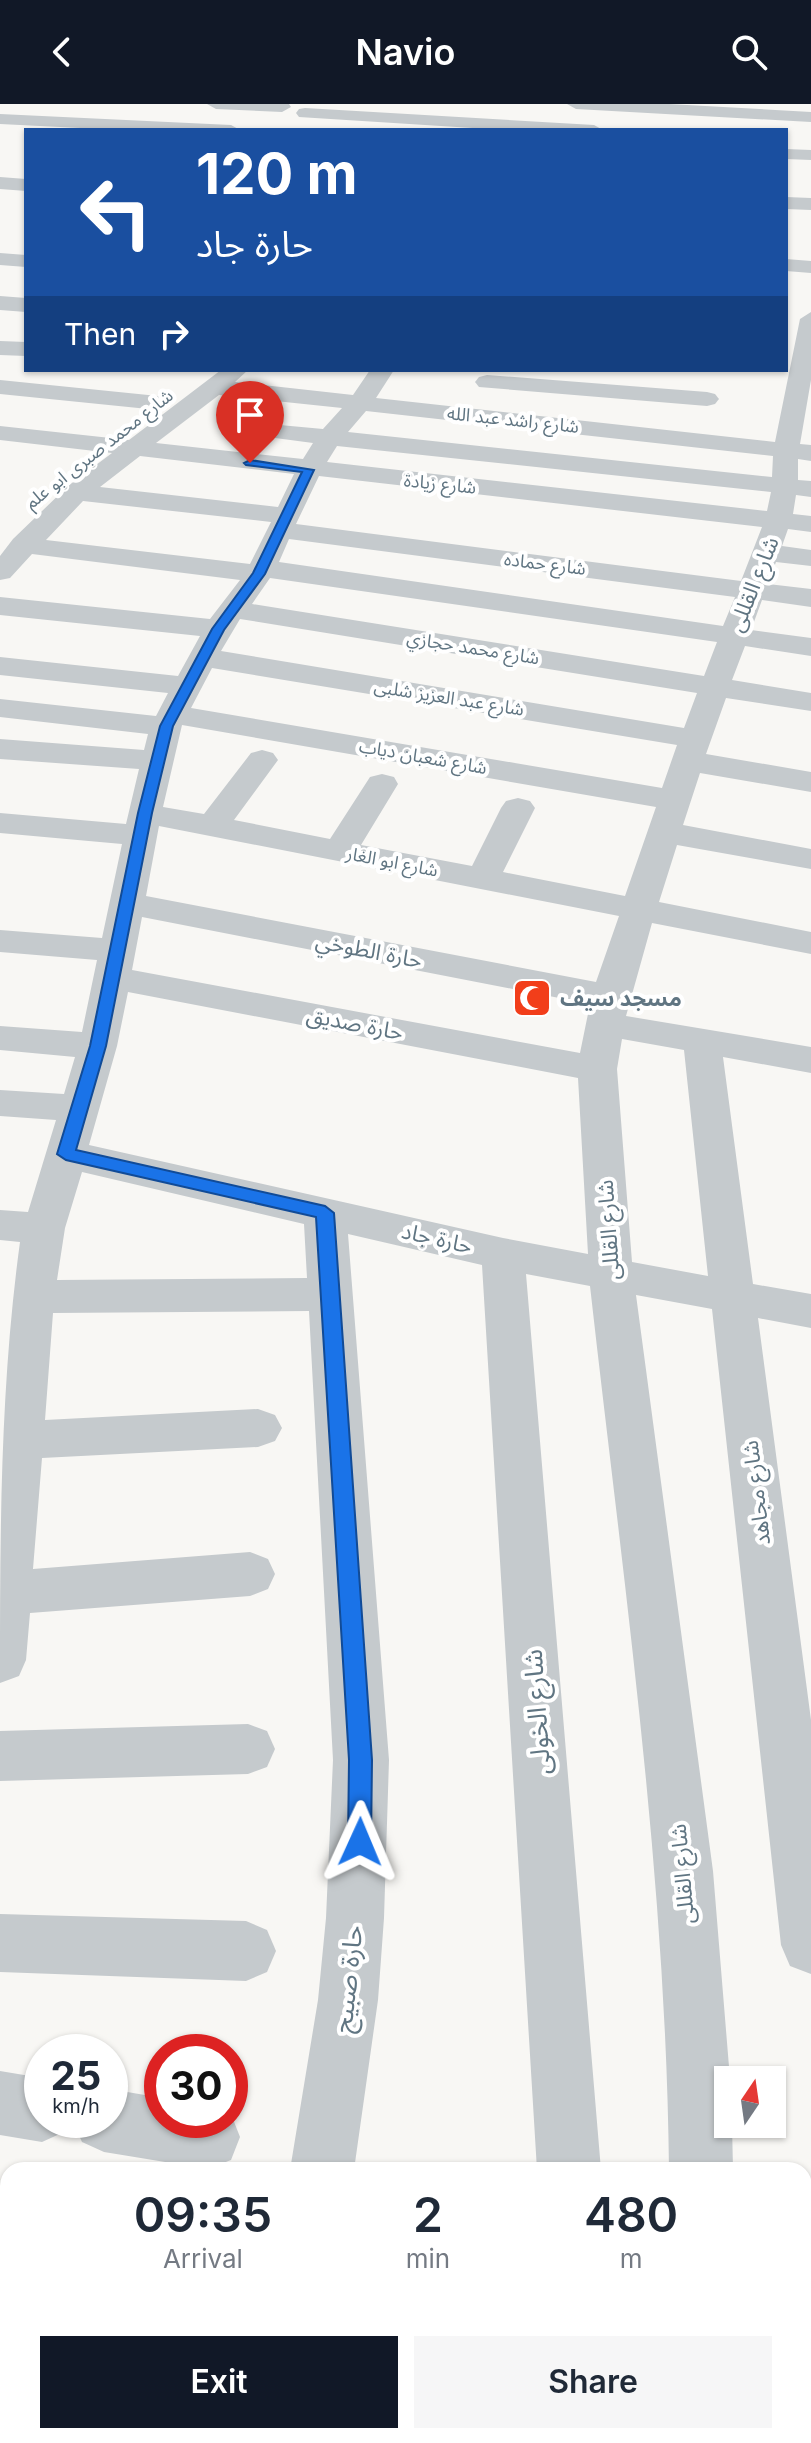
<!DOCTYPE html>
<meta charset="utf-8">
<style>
body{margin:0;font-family:Inter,"Noto Sans Arabic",sans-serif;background:#f6f6f7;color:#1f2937;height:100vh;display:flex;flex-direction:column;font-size:30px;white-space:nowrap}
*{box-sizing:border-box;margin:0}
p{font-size:26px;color:#747a83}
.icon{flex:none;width:44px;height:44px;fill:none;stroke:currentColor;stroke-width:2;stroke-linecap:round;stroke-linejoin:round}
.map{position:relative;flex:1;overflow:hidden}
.side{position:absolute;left:0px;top:2058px;width:812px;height:282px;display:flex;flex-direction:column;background:#fff;border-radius:24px 24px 0 0;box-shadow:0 2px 6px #0004}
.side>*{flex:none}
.top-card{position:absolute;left:24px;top:24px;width:764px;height:244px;border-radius:0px;box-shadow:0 2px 6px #0004;background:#1a4fa0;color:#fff;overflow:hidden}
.needle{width:52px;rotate:13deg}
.buttons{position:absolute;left:714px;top:1962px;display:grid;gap:16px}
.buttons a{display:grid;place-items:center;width:72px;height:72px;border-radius:0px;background:#fff;box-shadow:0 2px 6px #0004;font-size:40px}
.speed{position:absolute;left:24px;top:1930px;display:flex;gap:16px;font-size:40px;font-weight:700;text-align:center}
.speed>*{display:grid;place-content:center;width:104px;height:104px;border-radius:50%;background:#fff;box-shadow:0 2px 6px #0004;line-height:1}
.speed small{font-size:20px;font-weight:400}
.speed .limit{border:12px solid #d22;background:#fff;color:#111}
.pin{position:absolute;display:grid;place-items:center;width:68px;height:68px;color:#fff;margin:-82px -34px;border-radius:50% 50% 50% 0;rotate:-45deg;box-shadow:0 0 8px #0007}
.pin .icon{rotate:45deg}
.me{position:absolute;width:88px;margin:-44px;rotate:1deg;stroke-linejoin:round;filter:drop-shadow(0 0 6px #0008)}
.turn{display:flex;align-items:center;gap:28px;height:168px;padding:0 40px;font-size:36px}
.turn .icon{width:104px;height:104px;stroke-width:2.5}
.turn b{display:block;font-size:56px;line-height:68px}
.then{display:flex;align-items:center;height:76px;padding:0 40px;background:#0003;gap:16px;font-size:30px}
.eta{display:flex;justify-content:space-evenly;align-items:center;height:136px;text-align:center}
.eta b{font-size:48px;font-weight:600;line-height:56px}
.cta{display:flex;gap:16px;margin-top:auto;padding:16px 40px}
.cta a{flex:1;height:92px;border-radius:0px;background:#111827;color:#fff;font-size:32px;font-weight:600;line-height:92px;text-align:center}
.cta a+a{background:#f6f6f7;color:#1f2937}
header{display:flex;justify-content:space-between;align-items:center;height:104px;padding:0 40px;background:#111827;color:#fff;font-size:36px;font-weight:600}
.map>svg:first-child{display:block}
</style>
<header><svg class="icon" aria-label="back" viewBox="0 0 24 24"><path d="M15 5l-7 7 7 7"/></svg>Navio<svg class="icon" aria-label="search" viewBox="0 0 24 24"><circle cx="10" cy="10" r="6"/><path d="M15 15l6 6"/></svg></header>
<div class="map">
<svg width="811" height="2339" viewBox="0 0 811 2339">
<rect width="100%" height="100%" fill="#f8f7f4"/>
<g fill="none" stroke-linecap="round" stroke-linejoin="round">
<g fill="#c5cacd" fill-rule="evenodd">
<polygon points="207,0 289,0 291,3 282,8 216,5"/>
<polygon points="567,0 669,0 811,8 811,18 576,5"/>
<polygon points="305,4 594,21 603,26 504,26 299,13 296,9 299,5"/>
<polygon points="0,10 231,21 240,26 120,26 0,20"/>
<polygon points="786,45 811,46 811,56 786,55"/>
<polygon points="0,73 26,75 26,87 0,85"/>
<polygon points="786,93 811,94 811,106 786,105"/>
<polygon points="0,149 26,151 26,163 0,161"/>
<polygon points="786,155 811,157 811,169 786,167"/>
<polygon points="0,192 26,194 26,208 0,206"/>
<path d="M811 208V276L800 340 811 341V357L798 355V376L811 377V393L796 391 793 410 811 412V428L788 425 782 442 811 446V462L776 458 768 480 811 485V503L762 496 751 526 811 534V552L745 542 732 576 811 589V607L726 594 706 650 811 668V688L700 669 683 721 811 745V765L677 741 659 798 811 828V850L652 819 626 912 811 943V969L723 953 753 1180 811 1190V1224L758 1214 811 1616V1870L790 1862 781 1841 712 1205 636 1191 713 1767 730 1975 728 2020H732L733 2066H669C666 1770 623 1476 590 1182L526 1170 601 2066H537L482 1161 348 1130 389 1656 384 1814 378 1896 354 2066H290L318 1896 326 1814 333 1656 309 1207 53 1209 45 1316 258 1305 275 1311 282 1324 275 1337 258 1343 42 1354 33 1465 250 1448 268 1455 275 1470 268 1485 250 1492 30 1509 26 1556 19 1572 0 1579C0 1431 0 1284 20 1138L0 1136V1106L28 1108 56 1016 0 1012V986L64 990 75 953 0 946V922L82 928 97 856 0 848V826L102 834 122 740 0 729V709L126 720 139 665 0 655V635L144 646 148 630 0 613V595L156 612 168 589 0 571V553L178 572 200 532 0 511V493L210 515 240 476 32 450 10 474 0 476V452L13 435 68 382 112 349 0 336V322L129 336 221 266H248L235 278 353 291 370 266H394L376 294 775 338 800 215ZM219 291 342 304 323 325 269 320 260 322 257 327 260 332 313 339 303 355 156 339ZM366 307 773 352 772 373 348 328ZM337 342 771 388 767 407 327 358ZM140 352 294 370 278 403 100 383ZM319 372 762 423 741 477 296 420ZM83 397 271 418 250 460 46 436ZM289 435 735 493 723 522 279 458ZM270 474 717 538 704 572 252 500ZM240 515 697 589 684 624 221 547ZM212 564 677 641 662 684 191 604ZM182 621 656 703 625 792 503 768 535 704 530 697 518 694 506 697 501 704 472 762 361 741 398 680 394 673 382 670 370 673 330 735 234 716 278 656 273 649 262 646 251 649 204 710 163 703ZM159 722 619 812 596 878 146 792ZM142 813 590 900 580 949 132 866ZM128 888 578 974 588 1150 503 1134 89 1041 117 942ZM622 935 684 946 708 1172 632 1158 617 965ZM82 1068 304 1120 307 1174 57 1176 65 1124Z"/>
<polygon points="0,237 26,238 26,252 0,251"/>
<polygon points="487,271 707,288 715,290 719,295 715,300 707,302 479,283 475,278 479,273"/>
<polygon points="0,276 158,292 166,294 170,299 166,304 158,306 0,290"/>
<polygon points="248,1620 267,1627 275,1645 267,1663 248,1670 0,1677 0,1627"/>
<polygon points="0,1810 246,1817 267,1826 276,1847 267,1868 246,1877 0,1868"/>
<polygon points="0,1967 42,1974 42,2016 69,2016 64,2028 42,2038 0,2031"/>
<polygon points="110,1985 162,1994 162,2016 230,2016 231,2010 240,2033 231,2056 208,2065 104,2048 82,2038 72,2016 110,2016"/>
<polygon points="245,2332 315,2332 314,2339 244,2339"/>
<polygon points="538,2332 608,2332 607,2339 537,2339"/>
<rect x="673" y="2332" width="70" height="7"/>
</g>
</g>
<polygon fill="#1a73e8" stroke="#114b97" stroke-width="2" points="250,356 314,366 265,470 224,526 173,622 152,709 106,942 76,1046 325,1102 334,1109 372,1656 371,1738 368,1746 360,1750 351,1746 348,1738 349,1656 316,1113 66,1056 57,1050 90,942 138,709 160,622 212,525 253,469 302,368 246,361 244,359"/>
<defs>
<symbol id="mosque-square" viewBox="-11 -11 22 22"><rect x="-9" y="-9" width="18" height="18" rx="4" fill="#f23e1a" stroke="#fff"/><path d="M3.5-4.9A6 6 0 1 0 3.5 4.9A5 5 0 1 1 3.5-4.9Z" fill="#fff"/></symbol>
</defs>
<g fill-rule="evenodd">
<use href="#mosque-square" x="510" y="872" width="44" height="44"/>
</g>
<g text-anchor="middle" stroke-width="8" stroke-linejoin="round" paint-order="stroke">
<g font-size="18" fill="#607582" stroke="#fff">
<text transform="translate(513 316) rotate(6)" y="6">شارع راشد عبد الله</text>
<text transform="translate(99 345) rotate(-38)" y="6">شارع محمد صبرى ابو علم</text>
<text transform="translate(440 380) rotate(6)" y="6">شارع زيادة</text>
<text transform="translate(545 460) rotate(7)" y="6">شارع حماده</text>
<text transform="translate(473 544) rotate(9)" y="6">شارع محمد حجازي</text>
<text transform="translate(449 594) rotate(9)" y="6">شارع عبد العزيز شلبى</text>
<text transform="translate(423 653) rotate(10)" y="6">شارع شعبان دياب</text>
<text transform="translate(392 758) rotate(11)" y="6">شارع ابو الغار</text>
</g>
<g font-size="22" fill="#607582" stroke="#fff">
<text transform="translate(753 480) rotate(-68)" y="8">شارع القللى</text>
<text transform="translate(369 846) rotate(11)" y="8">حارة الطوخي</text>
<text transform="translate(355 919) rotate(11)" y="8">حارة صديق</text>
<text transform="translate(608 1126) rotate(-94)" y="8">شارع القللى</text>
<text transform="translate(437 1134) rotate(13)" y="8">حارة جاد</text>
<text transform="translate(756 1389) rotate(-97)" y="8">شارع مجاهد</text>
<text transform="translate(682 1770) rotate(-95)" y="8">شارع القللى</text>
</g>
<g font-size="22" font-weight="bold" fill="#607582" stroke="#fff" text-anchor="start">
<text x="560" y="902">مسجد سيف</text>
</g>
<g font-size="26" fill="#607582" stroke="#fff">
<text transform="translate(537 1608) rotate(-94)" y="9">شارع الخولى</text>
<text transform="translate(348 1875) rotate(-84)" y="9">حارة صبيح</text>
</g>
</g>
</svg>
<div class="buttons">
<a><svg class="needle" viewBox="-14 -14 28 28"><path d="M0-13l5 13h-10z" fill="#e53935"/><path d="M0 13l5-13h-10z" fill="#747a83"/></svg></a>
</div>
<div class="speed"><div>25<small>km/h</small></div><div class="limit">30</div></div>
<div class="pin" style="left:250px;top:359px;background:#d93025"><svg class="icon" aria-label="arrive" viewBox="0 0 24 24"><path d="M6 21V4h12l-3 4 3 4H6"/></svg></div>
<svg class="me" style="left:360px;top:1738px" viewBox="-20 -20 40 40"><path d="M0-17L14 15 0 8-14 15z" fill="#1a73e8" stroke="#fff" stroke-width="4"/></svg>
<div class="top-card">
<div class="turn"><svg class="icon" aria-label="left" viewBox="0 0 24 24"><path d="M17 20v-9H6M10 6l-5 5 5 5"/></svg><div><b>120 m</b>حارة جاد</div></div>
<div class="then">Then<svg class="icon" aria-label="right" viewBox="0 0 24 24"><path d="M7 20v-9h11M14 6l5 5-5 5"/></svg></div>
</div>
<section class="side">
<div class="eta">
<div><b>09:35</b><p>Arrival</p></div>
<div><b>2</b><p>min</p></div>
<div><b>480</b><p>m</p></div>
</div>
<div class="cta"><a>Exit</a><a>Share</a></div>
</section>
</div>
